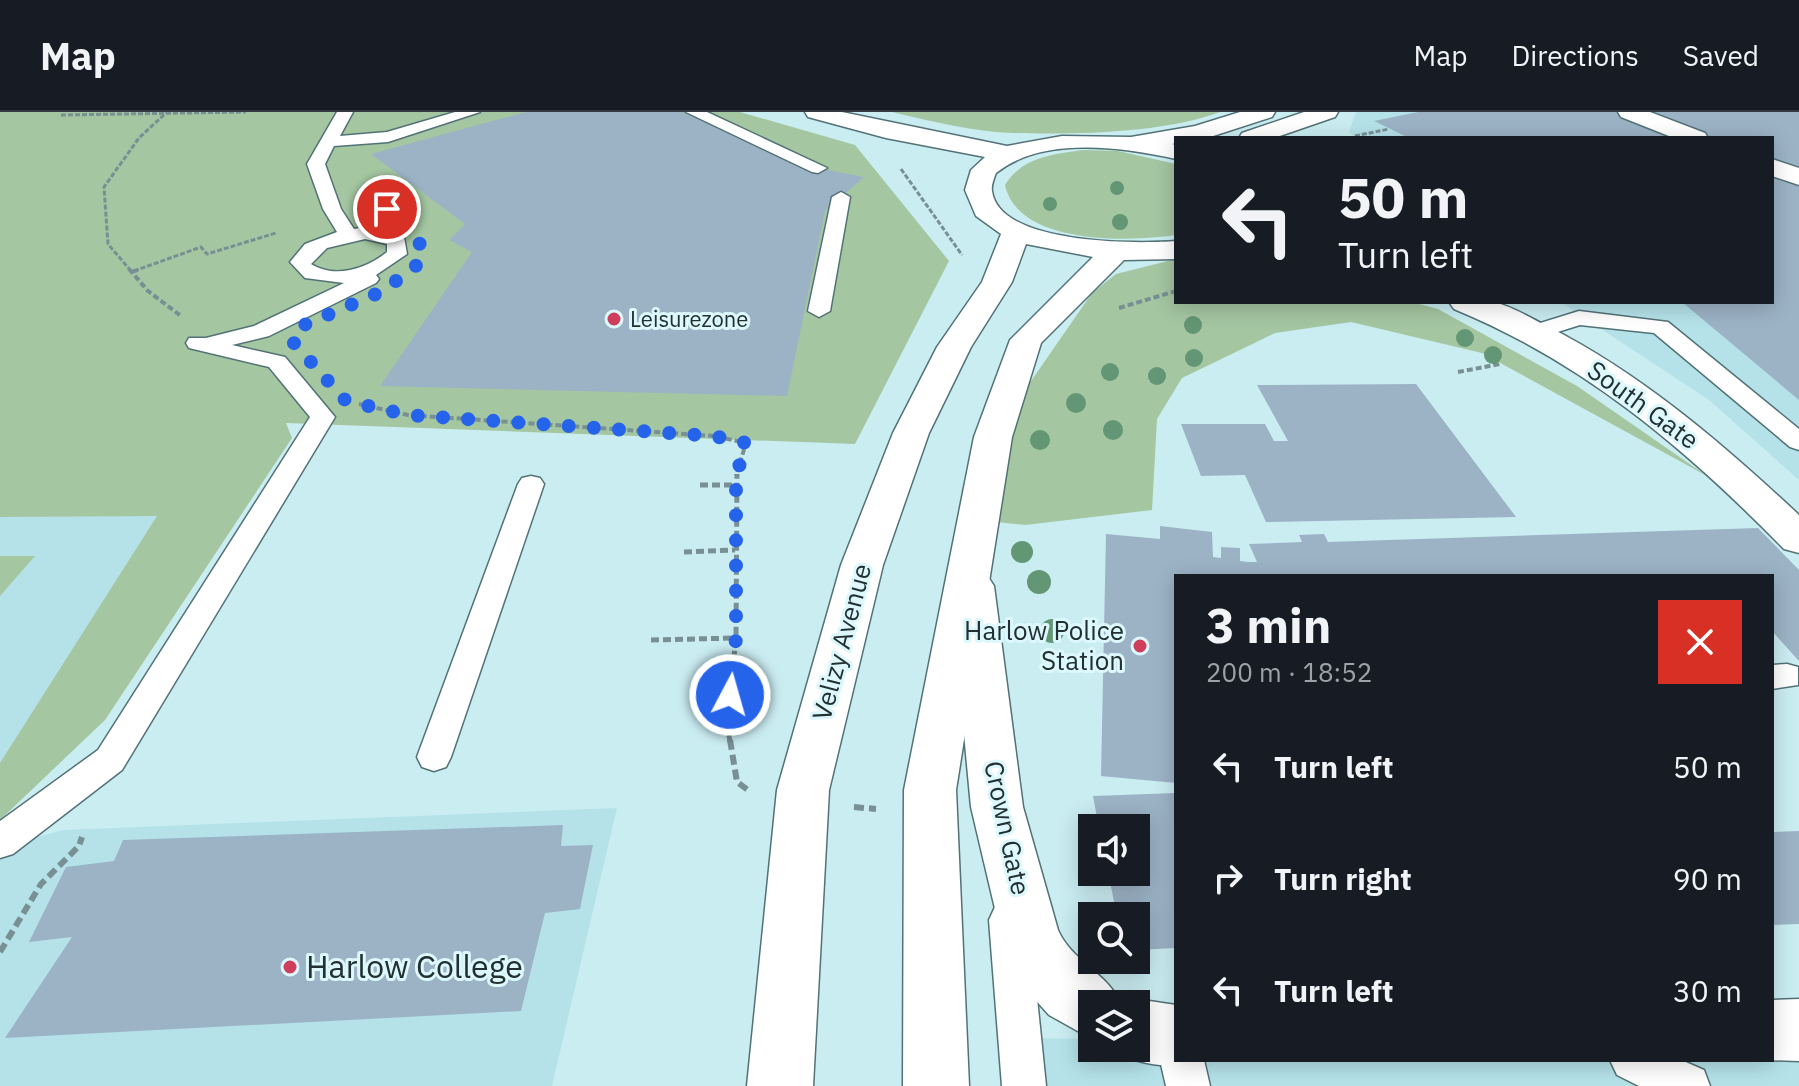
<!DOCTYPE html>
<meta charset="utf-8">
<style>
body{margin:0;font-family:"IBM Plex Sans",sans-serif;background:#20242c;color:#f1f3f6;height:100vh;display:flex;flex-direction:column;font-size:30px;white-space:nowrap}
*{box-sizing:border-box;margin:0}
p{font-size:26px;color:#9ea1a6}
.icon{flex:none;width:44px;height:44px;fill:none;stroke:currentColor;stroke-width:2;stroke-linecap:round;stroke-linejoin:round}
.map{position:relative;flex:1;overflow:hidden}
.drawer{position:absolute;left:1174px;top:462px;width:600px;height:488px;display:flex;flex-direction:column;background:#171b24;border-radius:0px;box-shadow:0 4px 20px #0003}
.drawer>*{flex:none}
.top-card{position:absolute;left:1174px;top:24px;width:600px;height:168px;border-radius:0px;box-shadow:0 4px 20px #0003;background:#171b24;color:#f1f3f6;overflow:hidden}
.controls{position:absolute;left:1078px;top:702px;display:grid;gap:16px}
.controls a{display:grid;place-items:center;width:72px;height:72px;border-radius:0px;background:#171b24;box-shadow:0 4px 20px #0003;font-size:40px}
.pin{position:absolute;display:grid;place-items:center;width:68px;height:68px;color:#fff;margin:-34px;border:4px solid #fff;border-radius:50%;box-shadow:0 2px 8px #0007}
.me{position:absolute;width:88px;margin:-44px;rotate:6deg;stroke-linejoin:round;filter:drop-shadow(0 0 6px #0008)}
.turn{display:flex;align-items:center;gap:28px;height:168px;padding:0 32px;font-size:36px}
.turn .icon{width:104px;height:104px;stroke-width:2.5}
.turn b{display:block;font-size:56px;line-height:68px}
.round{display:grid;place-items:center;flex:none;width:84px;height:84px;border-radius:0px;background:#20242c}
.summary{display:flex;align-items:center;justify-content:space-between;height:136px;padding:0 32px}
h1{font-size:48px;font-weight:700;line-height:60px}
ul{padding:0;list-style:none}
li{display:flex;align-items:center;gap:24px;height:112px;padding:0 32px}
li div{flex:1}
li b{display:block;font-size:30px}
li em{font-style:normal}
header{display:flex;align-items:center;gap:48px;box-sizing:border-box;height:112px;padding:0 40px;background:#171b24;border-bottom:2px solid #363941}
header strong{font-size:38px}
nav{display:flex;gap:44px;margin-inline-start:auto;font-size:28px}
.map>svg:first-child{display:block}
</style>
<header>
<strong>Map</strong>
<nav><a>Map</a><a>Directions</a><a>Saved</a></nav>
</header>
<div class="map">
<svg width="1799" height="974" viewBox="0 0 1799 974">
<rect width="100%" height="100%" fill="#caedf2"/>
<g fill="#b5e2e9">
<polygon points="1356,0 1799,0 1799,368 1709,288 1560,190 1772,190 1772,26 1356,26 1349,20"/>
<polygon points="197,369 0,654 0,372"/>
<polygon points="617,696 552,974 0,974 0,735 63,718"/>
<polygon points="1799,918 1799,974 1021,974 1019,926 1092,927 1092,936 1136,936 1176,948 1772,948"/>
</g>
<g fill="#a4c6a1">
<polygon points="0,0 740,0 855,33 949,149 855,332 286,311 292,326 105,608 0,708 0,651 157,404 0,405"/>
<path d="M892 0H1220C1166 21 1071 23 1013 21 974 20 930 9 892 0Z"/>
<path d="M1084 38 1118 39 1176 52V123C1129 130 1018 133 1005 73 1022 45 1054 42 1084 38Z"/>
<polygon points="1176,147 1176,190 1412,190 1438,197 1577,274 1707,364 1482,241 1351,210 1275,221 1182,266 1157,307 1152,398 1025,413 987,409 1029,272 1092,181 1116,162"/>
<polygon points="0,444 35,444 0,484"/>
</g>
<g fill="#9cb3c6">
<polygon points="526,0 683,0 791,51 864,65 825,99 787,284 380,274 472,140 449,128 465,112 371,42"/>
<polygon points="1418,0 1623,0 1689,26 1409,26 1374,9"/>
<polygon points="1632,0 1799,0 1799,62 1772,54 1772,26 1699,26"/>
<polygon points="1772,58 1799,69 1799,288 1682,190 1772,190"/>
<polygon points="1416,272 1516,405 1266,410 1245,363 1201,364 1181,312 1265,312 1274,329 1288,329 1257,273"/>
<polygon points="1160,414 1212,420 1213,445 1221,446 1221,435 1240,436 1240,449 1248,450 1257,450 1249,432 1302,430 1299,423 1324,422 1328,430 1758,416 1799,458 1799,549 1772,519 1772,464 1176,464 1176,671 1101,664 1106,422 1160,427"/>
<polygon points="1176,681 1176,836 1136,838 1136,804 1117,804 1108,760 1136,760 1136,716 1099,716 1093,684"/>
<polygon points="563,713 561,734 593,733 580,797 545,801 521,899 5,926 72,825 29,830 66,755 114,749 123,728"/>
<polygon points="1799,719 1799,812 1772,813 1772,720"/>
</g>
<g fill="none" stroke-linecap="round" stroke-linejoin="round">
<defs>
<g id="service">
<path d="M337 0H353L340 24 387 20 455 0H480L388 30 334 34 325 52 341 97 354 117 365 115 404 125 407 142 376 163 379 167 376 171 269 224 232 233 285 245 335 305 122 658 13 742 0 746V709L98 638 310 305 269 255 189 236 186 231 189 226H206L254 214 344 171 305 166 290 150 305 132 337 120 323 97 307 52ZM365 127 387 132V140C366 157 335 167 311 152L327 136Z"/>
<polygon points="686,0 707,0 827,56 818,61 812,60"/>
<polygon points="841,80 850,85 830,199 819,205 808,199 832,85"/>
<polygon points="1579,199 1668,210 1799,317 1799,338 1790,335 1654,221 1580,213 1532,228 1521,221 1524,216"/>
<polygon points="531,364 540,366 544,372 451,645 446,655 434,659 422,655 417,645 518,372 522,366"/>
<polygon points="1787,552 1798,555 1798,573 1772,577 1772,553"/>
<polygon points="1009,790 1023,795 1029,808 1046,974 1002,974 989,808 995,795"/>
<polygon points="1176,929 1176,948 1204,948 1210,974 1166,974 1160,948 1167,933"/>
<polygon points="1610,948 1681,948 1704,958 1710,974 1639,974 1617,963"/>
</g>
<g id="pedestrian">
<polygon points="1618,0 1650,0 1705,21 1708,26 1674,26 1621,5"/>
<polygon points="1772,47 1799,56 1799,73 1772,64"/>
</g>
<g id="minor">
<path d="M1449 190C1463 190 1479 187 1493 190 1512 194 1532 207 1549 215 1643 263 1723 332 1799 403V441L1784 437C1686 337 1585 251 1454 197Z"/>
<path d="M972 459 987 463 994 474 1023 695 1058 818C1072 850 1108 861 1121 892H1092V927L1049 903 1023 874 1000 818 971 695 950 474 957 463Z"/>
<path d="M1136 887 1176 893V948H1194C1167 959 1140 951 1114 940L1112 936H1136V892H1123Z"/>
<polygon points="1799,887 1799,949 1766,948 1772,948 1772,888"/>
</g>
<g id="primary">
<path d="M805 0H842L1007 34 1062 24 1131 25 1195 14 1240 0H1275L1272 5 1207 26H1176V31L1172 32 1176 33V47C1121 35 1042 24 996 61 994 66 991 74 992 79 999 133 1137 132 1176 129V147L1124 148 1041 231 1012 325 956 678 969 974H903L904 678 974 325 1010 228 1093 145 1026 132 1012 170 971 235 929 321 883 453 829 678 813 974H747L777 678 841 453 893 321 937 235 982 170 1001 122 976 104 965 78 971 58 985 45 886 26 808 5Z"/>
<polygon points="1304,0 1338,0 1335,5 1274,26 1239,26 1242,21"/>
</g>
</defs>
<use href="#service" stroke="#527277" stroke-width="3"/>
<use href="#pedestrian" stroke="#527277" stroke-width="3"/>
<use href="#minor" stroke="#527277" stroke-width="3"/>
<use href="#primary" stroke="#527277" stroke-width="3"/>
<g stroke="#789094" stroke-width="3" stroke-dasharray="5 2" stroke-linecap="butt">
<polyline points="61,3 246,0"/>
<polyline points="1355,24 1389,17"/>
<polyline points="901,57 962,143"/>
<polyline points="131,159 108,132 104,75 139,26 167,0"/>
<polyline points="134,159 201,135 207,142 276,121"/>
</g>
<g stroke="#789094" stroke-width="4" stroke-dasharray="6 3" stroke-linecap="butt">
<polyline points="129,157 148,179 181,204"/>
<polyline points="132,160 140,157"/>
<polyline points="1119,196 1176,179"/>
<polyline points="1458,260 1500,252"/>
<polyline points="359,292 408,303 714,324 746,331 736,364"/>
</g>
<g stroke="#789094" stroke-width="5" stroke-dasharray="8 4" stroke-linecap="butt">
<polyline points="700,373 736,373"/>
<polyline points="684,440 735,438"/>
<polyline points="651,528 736,526"/>
<polyline points="730,630 727,611 736,526 737,362"/>
</g>
<g stroke="#789094" stroke-width="6" stroke-dasharray="10 5" stroke-linecap="butt">
<polyline points="730,628 737,670 748,678"/>
<polyline points="854,695 876,697"/>
<polyline points="0,840 41,772 79,734 82,725"/>
</g>
<use href="#service" fill="#fff" fill-rule="evenodd"/>
<use href="#pedestrian" fill="#fff" fill-rule="evenodd"/>
<use href="#minor" fill="#fff" fill-rule="evenodd"/>
<use href="#primary" fill="#fff" fill-rule="evenodd"/>
</g>
<g fill="#639674">
<circle cx="1117" cy="76" r="7"/>
<circle cx="1050" cy="92" r="7"/>
<circle cx="1120" cy="110" r="8"/>
<circle cx="1193" cy="213" r="9"/>
<circle cx="1465" cy="226" r="9"/>
<circle cx="1493" cy="243" r="9"/>
<circle cx="1194" cy="246" r="9"/>
<circle cx="1110" cy="260" r="9"/>
<circle cx="1157" cy="264" r="9"/>
<circle cx="1076" cy="291" r="10"/>
<circle cx="1113" cy="318" r="10"/>
<circle cx="1040" cy="328" r="10"/>
<circle cx="1022" cy="440" r="11"/>
<circle cx="1039" cy="470" r="12"/>
<circle cx="1052" cy="519" r="12"/>
</g>
<g fill="none" stroke-linecap="round" stroke-linejoin="round">
<polyline stroke="#2563eb" stroke-width="14" stroke-dasharray="0 25.2" points="387,97 418,120 422,149 383,179 297,216 293,230 346,289 408,303 714,324 746,331 736,365 736,526 730,583"/>
</g>
<g fill="#cf3f5b" stroke="#dcf8fd" stroke-width="3">
<circle cx="614" cy="207" r="8"/>
<circle cx="1140" cy="534" r="8"/>
<circle cx="290" cy="855" r="8"/>
</g>
<g text-anchor="middle" stroke-width="6" stroke-linejoin="round" paint-order="stroke">
<g font-size="22" fill="#223032" stroke="#dcf8fd" text-anchor="start">
<text x="630" y="215">Leisurezone</text>
</g>
<g font-size="26" fill="#223032" stroke="#dcf8fd">
<text transform="translate(1643 293) rotate(36)" y="9">South Gate</text>
<text transform="translate(842 530) rotate(-75)" y="9">Velizy Avenue</text>
<text transform="translate(1007 716) rotate(78)" y="9">Crown Gate</text>
</g>
<g font-size="26" fill="#223032" stroke="#dcf8fd" text-anchor="end">
<text x="1124" y="528">Harlow Police<tspan x="1124" dy="30">Station</tspan></text>
</g>
<g font-size="32" fill="#223032" stroke="#dcf8fd" text-anchor="start">
<text x="306" y="866">Harlow College</text>
</g>
</g>
</svg>
<div class="controls">
<a><svg class="icon" aria-label="sound" viewBox="0 0 24 24"><path d="M4 9h4l5-4v14l-5-4H4zM17 9q2 3 0 6"/></svg></a>
<a><svg class="icon" aria-label="search" viewBox="0 0 24 24"><circle cx="10" cy="10" r="6"/><path d="M15 15l6 6"/></svg></a>
<a><svg class="icon" aria-label="layers" viewBox="0 0 24 24"><path d="M12 4l9 5-9 5-9-5zM3 14l9 5 9-5"/></svg></a>
</div>
<div class="pin" style="left:387px;top:97px;background:#d93025"><svg class="icon" aria-label="arrive" viewBox="0 0 24 24"><path d="M6 21V4h12l-3 4 3 4H6"/></svg></div>
<svg class="me" style="left:730px;top:583px" viewBox="-20 -20 40 40"><circle r="17" fill="#2563eb" stroke="#fff" stroke-width="3"/><path d="M0-11L8 9 0 5-8 9z" fill="#fff"/></svg>
<div class="top-card">
<div class="turn"><svg class="icon" aria-label="left" viewBox="0 0 24 24"><path d="M17 20v-9H6M10 6l-5 5 5 5"/></svg><div><b>50 m</b>Turn left</div></div>
</div>
<section class="drawer">
<div class="summary"><div><h1>3 min</h1><p>200 m · 18:52</p></div><a class="round" style="background:#d93025;color:#fff"><svg class="icon" aria-label="close" viewBox="0 0 24 24"><path d="M6 6l12 12M18 6L6 18"/></svg></a></div>
<ul>
<li><svg class="icon" aria-label="left" viewBox="0 0 24 24"><path d="M17 20v-9H6M10 6l-5 5 5 5"/></svg><div><b>Turn left</b></div><em>50 m</em></li>
<li><svg class="icon" aria-label="right" viewBox="0 0 24 24"><path d="M7 20v-9h11M14 6l5 5-5 5"/></svg><div><b>Turn right</b></div><em>90 m</em></li>
<li><svg class="icon" aria-label="left" viewBox="0 0 24 24"><path d="M17 20v-9H6M10 6l-5 5 5 5"/></svg><div><b>Turn left</b></div><em>30 m</em></li>
</ul>
</section>
</div>
